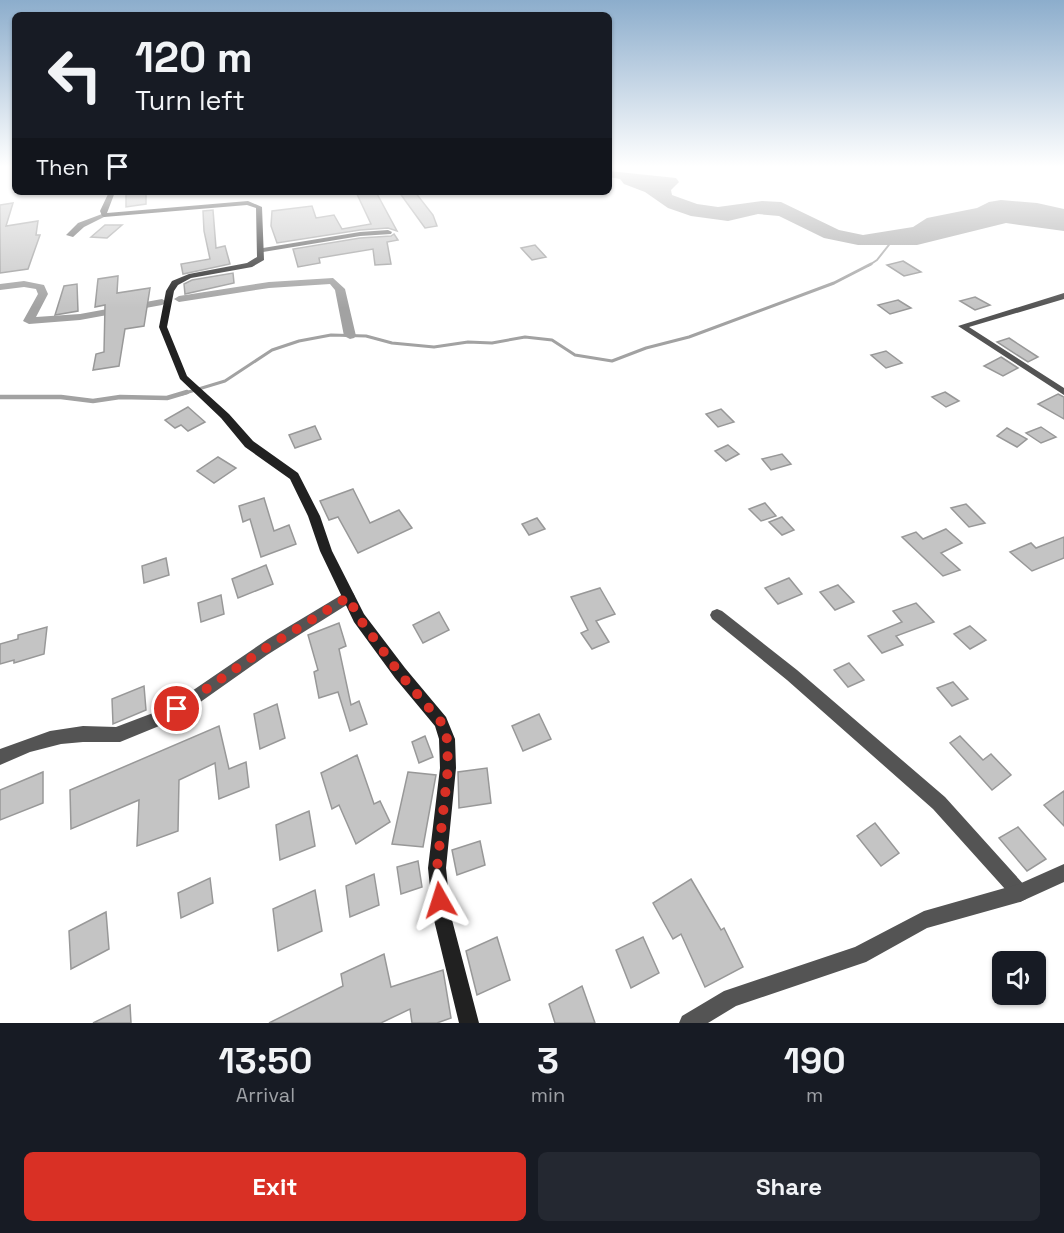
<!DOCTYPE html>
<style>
body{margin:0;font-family:"Space Grotesk",sans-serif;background:#242831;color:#f1f3f6;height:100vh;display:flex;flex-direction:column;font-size:22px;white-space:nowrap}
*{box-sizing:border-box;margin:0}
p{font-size:20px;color:#9ea1a6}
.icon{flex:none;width:33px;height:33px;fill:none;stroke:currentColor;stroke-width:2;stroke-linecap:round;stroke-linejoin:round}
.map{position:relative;height:1023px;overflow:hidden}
.panel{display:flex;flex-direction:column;background:#171b24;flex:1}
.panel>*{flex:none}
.guide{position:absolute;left:12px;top:12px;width:600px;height:183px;border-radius:9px;box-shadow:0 2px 4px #0004;background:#171b24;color:#f1f3f6;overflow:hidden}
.buttons{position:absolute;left:992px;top:951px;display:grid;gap:12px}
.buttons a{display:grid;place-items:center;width:54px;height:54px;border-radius:9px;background:#171b24;box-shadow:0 2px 4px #0004;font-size:30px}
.pin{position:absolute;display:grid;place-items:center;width:51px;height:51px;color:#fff;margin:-26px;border:3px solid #fff;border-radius:50%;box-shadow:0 2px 6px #0007}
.me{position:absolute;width:66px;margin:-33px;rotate:354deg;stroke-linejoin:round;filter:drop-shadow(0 0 4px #0008)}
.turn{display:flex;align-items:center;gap:21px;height:126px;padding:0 24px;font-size:27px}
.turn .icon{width:78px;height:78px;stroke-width:2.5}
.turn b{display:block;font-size:42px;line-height:51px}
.then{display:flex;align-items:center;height:57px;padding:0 24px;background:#0003;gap:12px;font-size:22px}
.eta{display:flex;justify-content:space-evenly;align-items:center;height:102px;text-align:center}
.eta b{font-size:36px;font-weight:800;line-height:42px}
.cta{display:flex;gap:12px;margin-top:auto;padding:12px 24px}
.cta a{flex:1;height:69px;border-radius:9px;background:#d93025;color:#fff;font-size:24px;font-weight:800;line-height:69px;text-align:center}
.cta a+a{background:#242831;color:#f1f3f6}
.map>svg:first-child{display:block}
</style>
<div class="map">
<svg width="1064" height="1023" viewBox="0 0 1064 1023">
<rect width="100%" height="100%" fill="#fff"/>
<polygon fill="#a2a2a2" points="609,171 676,178 679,182 671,190 672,195 697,204 718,207 762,201 781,202 839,230 863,235 913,227 927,218 977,208 989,202 1001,200 1037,203 1064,209 1064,231 1006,223 917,245 858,245 824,238 779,216 758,214 728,221 691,216 668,208 645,192 624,184 620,179 609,177"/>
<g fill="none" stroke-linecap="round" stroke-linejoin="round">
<polyline stroke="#a2a2a2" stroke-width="2" points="868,266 877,260 892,241"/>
<polyline stroke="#a2a2a2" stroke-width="3" points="182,394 225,381 272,350 299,341 331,335 366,336 392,343 434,347 468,342 492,343 525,337 552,340 575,355 612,361 646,348 689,337 834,283 871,264"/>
<polyline stroke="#a2a2a2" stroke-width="4.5" points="0,397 61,397 93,401 120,397 167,398 187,392"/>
<g fill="#a2a2a2" fill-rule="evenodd">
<polygon points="333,278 345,289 356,336 354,338 350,339 344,336 335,290 330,284 269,288 179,302 174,299 179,296 269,282"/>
<polygon points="24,281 44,285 48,294 36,317 80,314 162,299 167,302 162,305 80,320 29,324 23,321 38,294 36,289 24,287 0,290 0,284"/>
</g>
</g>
<g fill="#c4c4c4" stroke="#989898" stroke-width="1.5">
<polygon points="126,192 146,192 146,204 126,207"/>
<polygon points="356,192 376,192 397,231 388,228 360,230 277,243 271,226 272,211 312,206 316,218 334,215 342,229 371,224"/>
<polygon points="399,192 415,192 433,215 437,226 425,228"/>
<polygon points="13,203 6,226 38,221 36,235 40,235 28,269 0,273 0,205"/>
<polygon points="213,210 216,248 225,246 230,264 183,274 181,264 210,259 204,231 203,211"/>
<polygon points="105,225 122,225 107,238 91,237"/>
<polygon points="394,234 398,240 387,242 391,264 375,265 373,249 319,258 320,263 298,267 293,249 360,238 391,236"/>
<polygon points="535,245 546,257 532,260 521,248"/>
<polygon points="903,261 921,272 904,276 887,265"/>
<polygon points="233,273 234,283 185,294 184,284 192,280"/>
<polygon points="118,276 117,293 150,288 144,326 125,329 119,366 93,370 96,354 104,352 105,305 95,307 98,279"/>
<polygon points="77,284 78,311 55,315 64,286"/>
<polygon points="975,297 990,305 975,310 960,301"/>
<polygon points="898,300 911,308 890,314 878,305"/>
<polygon points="1009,338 1038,357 1028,362 997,342"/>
<polygon points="886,351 902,363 886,368 871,355"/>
<polygon points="1001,357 1018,368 1003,376 984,366"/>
<polygon points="945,392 959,401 946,407 932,397"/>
<polygon points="1058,394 1064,397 1064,419 1038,404"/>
<polygon points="188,407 205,422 188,431 181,425 175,428 165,420"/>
<polygon points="721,409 734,422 718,427 706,414"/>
<polygon points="315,426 321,439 295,448 289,435"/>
<polygon points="1041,427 1056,437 1041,443 1026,433"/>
<polygon points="1007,428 1027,439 1017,447 997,436"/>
<polygon points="728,445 739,454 726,461 715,451"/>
<polygon points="782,454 791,464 771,470 762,459"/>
<polygon points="218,457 236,468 214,483 197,471"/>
<polygon points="353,489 370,523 399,510 412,528 358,553 338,517 329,520 320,501"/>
<polygon points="264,498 274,531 289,525 296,544 261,557 250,519 243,522 239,506"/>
<polygon points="765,503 776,516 761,521 749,509"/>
<polygon points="966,504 985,523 969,527 951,508"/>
<polygon points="782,517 794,530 782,535 769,522"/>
<polygon points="537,518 545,529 529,535 522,524"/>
<polygon points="946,529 962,543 941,553 960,570 943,576 902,537 916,532 923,539"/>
<polygon points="1064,537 1064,558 1032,571 1010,552 1031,543 1036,548"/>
<polygon points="166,558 169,575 144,583 142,566"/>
<polygon points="266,565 273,584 238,598 232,579"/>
<polygon points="789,578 802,594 778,604 765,588"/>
<polygon points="838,585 854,602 835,610 820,592"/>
<polygon points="600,588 615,614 596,621 609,642 592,649 581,633 588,630 571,597"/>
<polygon points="221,595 224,614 201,622 198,603"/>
<polygon points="916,603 934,622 896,636 903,645 882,653 868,636 902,622 893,611"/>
<polygon points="439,612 449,630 423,643 413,625"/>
<polygon points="339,623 346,646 339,649 351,705 359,701 367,724 350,731 338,692 319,698 314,672 318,670 308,635"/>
<polygon points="970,626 986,640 970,649 954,634"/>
<polygon points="47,627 44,654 14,663 14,660 0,664 0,644 18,639 18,635"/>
<polygon points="849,663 864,680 848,687 834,670"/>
<polygon points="953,682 968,699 952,706 937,688"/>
<polygon points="144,686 146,710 113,724 112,699"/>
<polygon points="277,704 285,738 260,749 254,714"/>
<polygon points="539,714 551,739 523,751 512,726"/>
<polygon points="219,726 229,769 246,762 249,787 219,799 215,763 179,780 178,831 137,846 139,800 71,829 70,790"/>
<polygon points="425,736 433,757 419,763 412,742"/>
<polygon points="960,736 983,760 991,754 1011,775 992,790 950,743"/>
<polygon points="357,755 374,804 380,801 390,822 356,844 339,805 332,809 321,773"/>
<polygon points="487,768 491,803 459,808 458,772"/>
<polygon points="43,772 43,803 0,820 0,790"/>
<polygon points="408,772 436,775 423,847 392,844"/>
<polygon points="1064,791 1064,826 1044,805"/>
<polygon points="309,811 315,846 280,860 276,825"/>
<polygon points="875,823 899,853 881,866 857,836"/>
<polygon points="1018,827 1046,859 1027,871 999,838"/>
<polygon points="480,841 485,865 457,875 452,850"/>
<polygon points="418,861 422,887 401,894 397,867"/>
<polygon points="374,874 379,905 350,917 346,886"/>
<polygon points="210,878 213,903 181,918 178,893"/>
<polygon points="691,879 721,930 724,928 743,967 705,987 681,934 673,939 653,903"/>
<polygon points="315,890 322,931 278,951 273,909"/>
<polygon points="106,912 109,949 71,969 69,931"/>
<polygon points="497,937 510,980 477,995 466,951"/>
<polygon points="643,937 659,973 631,988 616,950"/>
<polygon points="384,954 391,987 443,970 451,1018 437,1023 412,1023 410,1009 381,1023 269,1023 343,986 341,974"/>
<polygon points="582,986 595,1023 555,1023 549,1004"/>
<polygon points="130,1005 131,1023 93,1023"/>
</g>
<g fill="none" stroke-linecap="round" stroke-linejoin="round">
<g fill="#545454" fill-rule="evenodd">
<polygon points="102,214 108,215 84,227 73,237 66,235 78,223"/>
<polygon points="388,230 392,232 391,234 360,236 263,252 259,250 263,248 360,232"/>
<polygon points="1064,293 1064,299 969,327 1064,388 1064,395 958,326"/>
<polygon points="348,591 353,593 355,597 353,601 267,655 199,703 164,724 120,742 83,742 61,744 30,752 0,765 0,749 50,731 83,726 116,727 153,713 189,693 268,639"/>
<polygon points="717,609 722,611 797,670 945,797 1026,887 1029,893 1026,899 1020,902 1014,899 933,809 787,680 712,619 710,615 712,611"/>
</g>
<polygon fill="#545454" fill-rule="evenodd" points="1064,864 1064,882 1020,902 927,928 866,962 736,1006 708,1023 679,1023 682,1016 724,991 855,947 924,911 1019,884"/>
<polygon fill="#212121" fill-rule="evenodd" points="109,192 115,192 107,213 248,201 262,207 264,260 252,267 191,278 178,285 174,291 167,327 187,376 229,414 253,441 298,473 320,516 332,551 364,614 405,668 446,717 455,739 456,768 446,868 451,916 479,1023 459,1023 433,916 428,868 440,768 439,739 435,726 395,678 354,622 320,551 308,516 290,479 245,447 221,418 180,379 159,327 166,291 172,281 189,274 247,263 257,257 256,208 247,205 104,217 102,216 100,211"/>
</g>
<linearGradient id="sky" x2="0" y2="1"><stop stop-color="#8cadcc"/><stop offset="0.54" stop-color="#fff"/><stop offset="1" stop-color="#fff" stop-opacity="0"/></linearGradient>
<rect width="1064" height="308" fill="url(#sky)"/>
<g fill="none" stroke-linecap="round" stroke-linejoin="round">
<polyline stroke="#d93025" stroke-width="10" stroke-dasharray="0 18" points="177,709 263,650 348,597 359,618 400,674 441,722 447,739 448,768 437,868 440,900"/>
</g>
</svg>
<div class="buttons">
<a><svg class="icon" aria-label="sound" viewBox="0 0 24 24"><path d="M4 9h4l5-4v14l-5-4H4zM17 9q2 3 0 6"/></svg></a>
</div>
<div class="pin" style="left:177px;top:709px;background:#d93025"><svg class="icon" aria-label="arrive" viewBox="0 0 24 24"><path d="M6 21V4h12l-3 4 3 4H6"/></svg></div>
<svg class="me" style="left:440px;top:900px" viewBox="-20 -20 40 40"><path d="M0-17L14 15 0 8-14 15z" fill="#d93025" stroke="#fff" stroke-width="4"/></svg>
<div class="guide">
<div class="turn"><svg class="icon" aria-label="left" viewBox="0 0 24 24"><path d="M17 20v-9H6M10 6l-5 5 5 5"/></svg><div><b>120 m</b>Turn left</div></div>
<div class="then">Then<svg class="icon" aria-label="arrive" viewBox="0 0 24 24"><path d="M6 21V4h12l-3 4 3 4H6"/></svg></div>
</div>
</div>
<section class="panel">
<div class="eta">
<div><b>13:50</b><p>Arrival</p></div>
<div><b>3</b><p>min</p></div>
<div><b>190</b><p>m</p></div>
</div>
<div class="cta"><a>Exit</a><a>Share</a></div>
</section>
